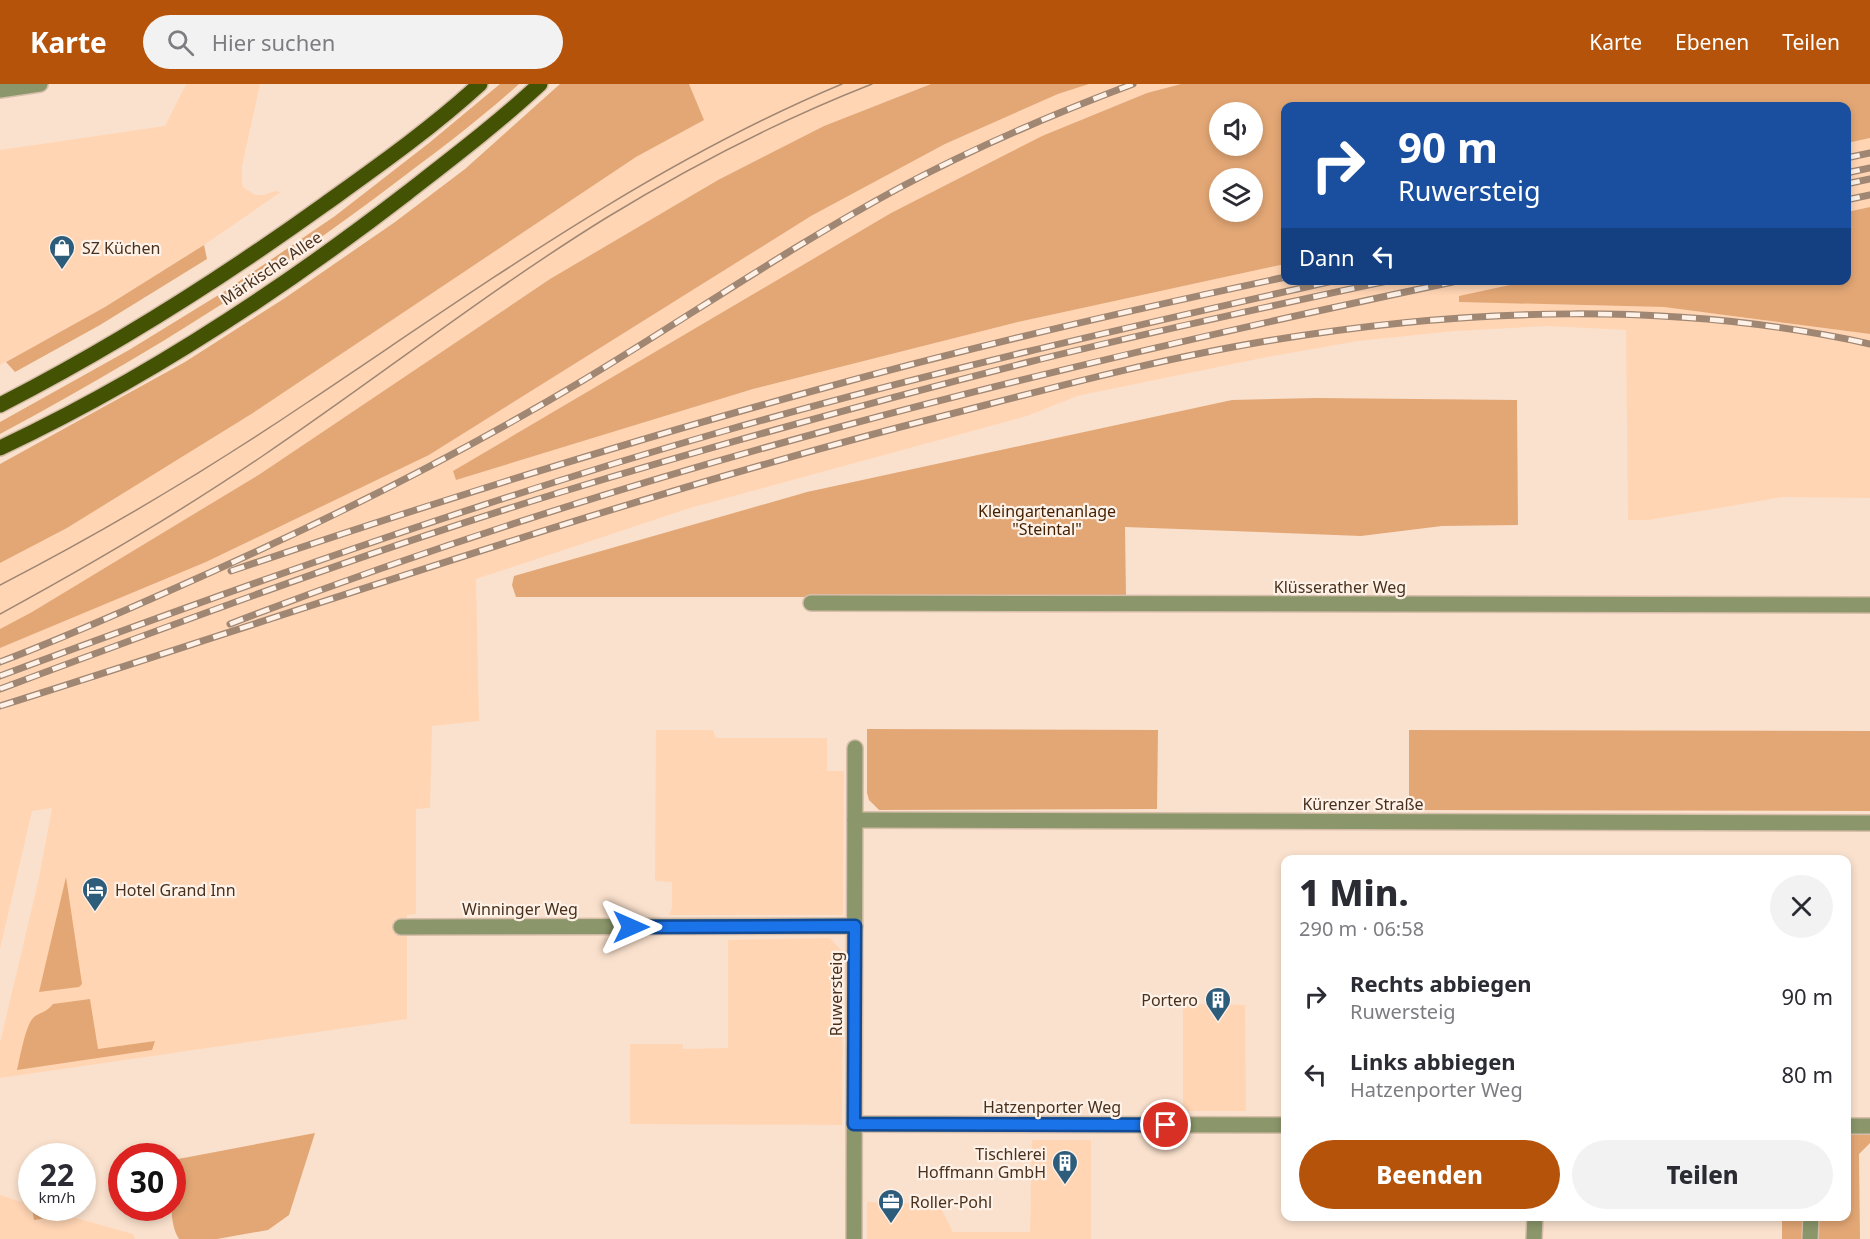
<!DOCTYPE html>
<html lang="de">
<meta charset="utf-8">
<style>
body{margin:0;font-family:"Noto Sans",sans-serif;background:#f2f2f3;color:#2b2b33;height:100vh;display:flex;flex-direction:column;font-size:22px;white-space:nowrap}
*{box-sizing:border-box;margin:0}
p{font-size:20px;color:#7c7c81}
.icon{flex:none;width:33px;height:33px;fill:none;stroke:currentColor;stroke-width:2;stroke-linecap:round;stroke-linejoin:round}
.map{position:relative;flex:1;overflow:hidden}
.details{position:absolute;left:1281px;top:771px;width:570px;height:366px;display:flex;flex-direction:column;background:#fff;border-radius:12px;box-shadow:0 3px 9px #0003}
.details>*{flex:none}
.hud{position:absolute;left:1281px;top:18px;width:570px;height:183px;border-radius:12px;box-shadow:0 3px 9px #0003;background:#1a4fa0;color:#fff;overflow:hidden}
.fabs{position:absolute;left:1209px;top:18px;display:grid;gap:12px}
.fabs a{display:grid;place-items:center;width:54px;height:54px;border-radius:50%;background:#fff;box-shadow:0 3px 9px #0003;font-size:30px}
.speed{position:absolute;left:18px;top:1059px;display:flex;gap:12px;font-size:30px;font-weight:700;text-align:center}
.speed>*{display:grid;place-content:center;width:78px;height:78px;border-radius:50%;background:#fff;box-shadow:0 3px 9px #0003;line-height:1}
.speed small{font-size:15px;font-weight:400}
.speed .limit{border:9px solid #d22;background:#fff;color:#111}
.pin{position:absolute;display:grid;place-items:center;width:51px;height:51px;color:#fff;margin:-26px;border:3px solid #fff;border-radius:50%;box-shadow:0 2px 6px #0007}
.me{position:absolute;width:66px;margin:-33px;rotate:90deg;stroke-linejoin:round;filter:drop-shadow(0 0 4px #0008)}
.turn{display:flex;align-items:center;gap:21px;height:126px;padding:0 18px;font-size:27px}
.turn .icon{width:78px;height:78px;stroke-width:2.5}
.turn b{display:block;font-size:42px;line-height:51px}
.then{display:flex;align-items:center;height:57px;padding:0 18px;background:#0003;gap:12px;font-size:22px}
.round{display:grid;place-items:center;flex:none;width:63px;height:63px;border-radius:32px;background:#f2f2f3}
.headline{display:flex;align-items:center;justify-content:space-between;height:102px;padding:0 18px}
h1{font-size:36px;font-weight:800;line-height:45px}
.action{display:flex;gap:12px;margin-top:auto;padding:12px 18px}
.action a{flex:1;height:69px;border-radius:36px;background:#b45309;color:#fff;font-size:24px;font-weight:800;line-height:69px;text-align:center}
.action a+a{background:#f2f2f3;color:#2b2b33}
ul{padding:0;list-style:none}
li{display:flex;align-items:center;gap:18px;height:78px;padding:0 18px}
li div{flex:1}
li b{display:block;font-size:22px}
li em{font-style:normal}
header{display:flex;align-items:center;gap:36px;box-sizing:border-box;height:84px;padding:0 30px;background:#b45309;color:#fff}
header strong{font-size:28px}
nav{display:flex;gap:33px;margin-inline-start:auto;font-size:21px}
.search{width:420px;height:54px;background:#f2f2f3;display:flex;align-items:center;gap:15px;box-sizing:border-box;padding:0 21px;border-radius:33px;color:#7c7c81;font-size:22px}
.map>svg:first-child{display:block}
</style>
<header>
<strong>Karte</strong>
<div class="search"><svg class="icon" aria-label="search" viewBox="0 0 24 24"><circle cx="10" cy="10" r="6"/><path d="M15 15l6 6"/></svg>Hier suchen</div>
<nav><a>Karte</a><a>Ebenen</a><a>Teilen</a></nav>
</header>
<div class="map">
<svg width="1870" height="1155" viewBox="0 0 1870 1155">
<rect width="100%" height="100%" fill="#fae1cd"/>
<g fill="#ffd5b4">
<polygon points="186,0 260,0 242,82 242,95 243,103 255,111 264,111 275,107 281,108 204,161 105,223 0,281 0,66 165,42"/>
<polygon points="689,0 931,0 824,42 718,96 550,195 260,390 32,528 0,545 0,479 67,444 253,329 636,73 703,36"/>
<polygon points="1089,0 1181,0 1147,9 1042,52 891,129 453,387 456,396 753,305 1018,238 1285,180 1286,196 1533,197 1459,212 1460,218 1664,223 1870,250 1870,414 1783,413 1648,436 1628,436 1626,246 1547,242 1455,247 1358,257 1262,274 1077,312 1027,332 690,424 476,495 479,637 432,642 430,724 416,725 416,830 407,831 407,935 0,994 0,959 39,794 52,724 32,727 0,865 0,564 206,478 429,371 811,132 945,60 1058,10"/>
<polygon points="1870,54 1870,123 1847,128 1846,59"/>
<polygon points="656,646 713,646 716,654 827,654 827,687 844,687 843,831 669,831 672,824 672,798 655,797"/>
<polygon points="830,854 843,868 842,1041 630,1040 630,960 683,960 683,965 728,964 728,856"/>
<polygon points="1183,920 1245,921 1246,1027 1183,1027"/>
<polygon points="1032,1056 1091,1056 1091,1155 867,1155 867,1118 939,1120 953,1148 1030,1148"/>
<polygon points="0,1111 31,1121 32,1124 40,1124 133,1150 135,1155 0,1155"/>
</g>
<g fill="#e3a775" fill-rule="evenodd">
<path d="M500 0H519C478 37 435 69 391 102 267 196 137 277 0 350V338L129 266 225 207 335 132 429 59Z"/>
<polygon points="560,0 689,0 704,36 636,73 253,329 67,444 0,479 0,380 185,278 285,214 395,138 465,85"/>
<polygon points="931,0 1089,0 1058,10 945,60 811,132 429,371 206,478 0,564 0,545 32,528 260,390 550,195 718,96 824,42"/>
<path d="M1181 0H1870V54L1847 59 1846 22H1286L1285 180 1018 238 753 305 456 396 453 387 891 129 1042 52 1147 9ZM1220 28H1252V62H1220ZM1220 94H1252V128H1220Z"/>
<polygon points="1870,123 1870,250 1664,223 1459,218 1459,212 1533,196 1846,196 1847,128"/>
<polygon points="204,161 207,175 100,241 15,288 6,278 105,223"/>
<polygon points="1317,314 1517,316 1518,441 1442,442 1361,452 1125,443 1126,513 516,513 512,501 514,492 807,408 1232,316"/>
<polygon points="867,645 1158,646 1157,725 879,726 869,716 867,709"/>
<polygon points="1409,646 1870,647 1870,727 1409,726"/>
<polygon points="66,793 82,900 79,903 39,908"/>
<path d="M90 915 98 965 155 957 152 966 17 986C20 974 25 943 33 934 39 928 45 930 53 920Z"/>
<path d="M315 1049 289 1131 268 1146 217 1155H179C167 1137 172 1099 173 1076Z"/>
<polygon points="1847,1051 1870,1051 1870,1059 1859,1070 1860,1155 1819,1155 1819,1133 1846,1132"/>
<polygon points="32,1124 40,1124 66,1131 34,1136"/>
<rect x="1782" y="1133" width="22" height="22"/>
</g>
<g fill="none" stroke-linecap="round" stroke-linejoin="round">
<defs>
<g id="minor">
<polyline points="0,6 40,0"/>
<polyline points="811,519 1870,521"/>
<polyline points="855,736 1870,739"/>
<polyline points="401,843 855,842"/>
<polyline points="854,1040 1286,1041"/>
<polyline points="1846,1042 1870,1042"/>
<polyline points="854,1155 855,664"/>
<polyline points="1534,1155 1535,1132"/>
<polyline points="1810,1155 1811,1132"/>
</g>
<g id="major">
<path d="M0 321C113 263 222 194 325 120 378 82 432 44 480 0"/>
<path d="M0 364C145 296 280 207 407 109 452 74 498 39 540 0"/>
</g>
</defs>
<use href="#minor" stroke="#d7beaa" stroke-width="18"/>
<use href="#major" stroke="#d7beaa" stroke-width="18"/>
<use href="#minor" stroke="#8b966a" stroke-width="15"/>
<use href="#major" stroke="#445203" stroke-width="15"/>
<g stroke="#a08773" stroke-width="1.5">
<path d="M0 501C105 447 207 386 305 320 479 204 648 81 842 0"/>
<path d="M0 530C90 481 179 429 264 371 379 293 488 207 606 134 691 82 780 36 872 0"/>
</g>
<defs>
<g id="rail">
<polyline points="1846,74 1870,69"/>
<polyline points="1846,89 1870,84"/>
<polyline points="1846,100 1870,95"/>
<polyline points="1846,116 1870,111"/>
<path d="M231 487C426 421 622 359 820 305 974 262 1130 226 1286 193"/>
<path d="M230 540C629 386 1044 284 1462 196"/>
<path d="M0 578C58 556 115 531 171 506 312 444 450 376 582 297 688 233 790 163 899 104 975 63 1053 30 1133 0"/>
<path d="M0 592C237 504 474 419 717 349 922 290 1129 243 1337 196"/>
<path d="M0 605C185 536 369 467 558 409 714 362 871 318 1029 278 1149 248 1271 222 1392 196"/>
<path d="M0 622C314 523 624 413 943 332 1052 304 1162 274 1273 256 1467 224 1678 217 1870 260"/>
</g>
</defs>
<use href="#rail" stroke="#a08773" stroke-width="7"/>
<use href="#rail" stroke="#fef1e7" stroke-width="4.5" stroke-dasharray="14" stroke-linecap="butt"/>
</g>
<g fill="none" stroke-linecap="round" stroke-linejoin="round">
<defs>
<polyline id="route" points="631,843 855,842 854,1040 1166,1041"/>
</defs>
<use href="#route" stroke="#114b97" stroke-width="15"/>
<use href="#route" stroke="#1a73e8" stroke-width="10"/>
</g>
<defs>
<symbol id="shop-pin" viewBox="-11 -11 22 30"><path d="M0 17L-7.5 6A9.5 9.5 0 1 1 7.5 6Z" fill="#2e5d7c" stroke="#fef1e7"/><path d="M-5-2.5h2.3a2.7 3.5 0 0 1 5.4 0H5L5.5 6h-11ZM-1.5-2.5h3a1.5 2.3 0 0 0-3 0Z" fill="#fff"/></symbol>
<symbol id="hotel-pin" viewBox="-11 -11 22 30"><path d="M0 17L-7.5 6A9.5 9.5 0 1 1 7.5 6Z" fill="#2e5d7c" stroke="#fef1e7"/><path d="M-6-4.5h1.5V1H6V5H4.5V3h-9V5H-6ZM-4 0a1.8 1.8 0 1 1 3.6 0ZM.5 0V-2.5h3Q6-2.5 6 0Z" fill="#fff"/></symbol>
<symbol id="building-pin" viewBox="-11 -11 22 30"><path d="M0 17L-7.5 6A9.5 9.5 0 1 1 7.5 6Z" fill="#2e5d7c" stroke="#fef1e7"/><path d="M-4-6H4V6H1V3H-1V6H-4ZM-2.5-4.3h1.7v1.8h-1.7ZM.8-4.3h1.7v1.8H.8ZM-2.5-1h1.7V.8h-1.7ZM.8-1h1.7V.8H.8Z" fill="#fff"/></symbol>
<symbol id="office-pin" viewBox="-11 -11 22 30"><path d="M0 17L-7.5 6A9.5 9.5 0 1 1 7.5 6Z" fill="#2e5d7c" stroke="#fef1e7"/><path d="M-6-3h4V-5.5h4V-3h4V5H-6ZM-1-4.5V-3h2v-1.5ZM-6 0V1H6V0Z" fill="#fff"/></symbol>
</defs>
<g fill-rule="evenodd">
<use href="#shop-pin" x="47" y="149" width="30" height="40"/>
<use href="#hotel-pin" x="80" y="791" width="30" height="40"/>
<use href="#building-pin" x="1203" y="901" width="30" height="40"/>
<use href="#building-pin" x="1050" y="1064" width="30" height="40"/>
<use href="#office-pin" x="876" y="1103" width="30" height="40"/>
</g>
<g text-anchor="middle" stroke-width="4.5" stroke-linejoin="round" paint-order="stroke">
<g font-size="16" fill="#49301c" stroke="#fef1e7" text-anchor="start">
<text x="82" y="170">SZ Küchen</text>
<text x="115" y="812">Hotel Grand Inn</text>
<text x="1198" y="922" text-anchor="end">Portero</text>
<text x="1046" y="1076" text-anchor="end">Tischlerei<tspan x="1046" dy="18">Hoffmann GmbH</tspan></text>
<text x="910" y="1124">Roller-Pohl</text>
</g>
<g font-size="16" fill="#49301c" stroke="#fef1e7">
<text transform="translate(271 184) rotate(-34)" y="6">Märkische Allee</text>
<text x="1340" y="509">Klüsserather Weg</text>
<text x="1363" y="726">Kürenzer Straße</text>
<text x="520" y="831">Winninger Weg</text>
<text transform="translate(836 910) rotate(-90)" y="6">Ruwersteig</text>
<text x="1052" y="1029">Hatzenporter Weg</text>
</g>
<g font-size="16" fill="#411f00" stroke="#fef1e7">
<text x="1047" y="433">Kleingartenanlage<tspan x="1047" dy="18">"Steintal"</tspan></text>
</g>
</g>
</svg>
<div class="fabs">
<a><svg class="icon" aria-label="sound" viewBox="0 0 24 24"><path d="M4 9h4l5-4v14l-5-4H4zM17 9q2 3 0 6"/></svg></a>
<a><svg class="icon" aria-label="layers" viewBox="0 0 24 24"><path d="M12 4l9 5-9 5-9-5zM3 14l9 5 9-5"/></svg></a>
</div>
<div class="speed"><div>22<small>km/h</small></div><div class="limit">30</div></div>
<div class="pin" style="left:1166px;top:1041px;background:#d93025"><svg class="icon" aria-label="arrive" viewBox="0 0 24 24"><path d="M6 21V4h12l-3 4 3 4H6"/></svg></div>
<svg class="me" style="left:631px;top:843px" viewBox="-20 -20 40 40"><path d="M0-17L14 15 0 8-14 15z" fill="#1a73e8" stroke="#fff" stroke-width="4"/></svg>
<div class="hud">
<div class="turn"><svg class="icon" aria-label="right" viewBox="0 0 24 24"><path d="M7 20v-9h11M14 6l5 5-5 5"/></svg><div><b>90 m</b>Ruwersteig</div></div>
<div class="then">Dann<svg class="icon" aria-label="left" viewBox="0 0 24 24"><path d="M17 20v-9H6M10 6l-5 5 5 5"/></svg></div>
</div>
<section class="details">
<div class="headline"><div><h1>1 Min.</h1><p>290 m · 06:58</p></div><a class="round"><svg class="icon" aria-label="close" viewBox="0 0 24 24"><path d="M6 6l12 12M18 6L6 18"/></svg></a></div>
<ul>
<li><svg class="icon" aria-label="right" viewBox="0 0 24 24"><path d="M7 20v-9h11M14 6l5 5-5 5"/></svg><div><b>Rechts abbiegen</b><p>Ruwersteig</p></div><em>90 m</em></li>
<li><svg class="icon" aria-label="left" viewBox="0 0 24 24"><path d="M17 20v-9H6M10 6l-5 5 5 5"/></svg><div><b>Links abbiegen</b><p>Hatzenporter Weg</p></div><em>80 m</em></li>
</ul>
<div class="action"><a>Beenden</a><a>Teilen</a></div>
</section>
</div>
